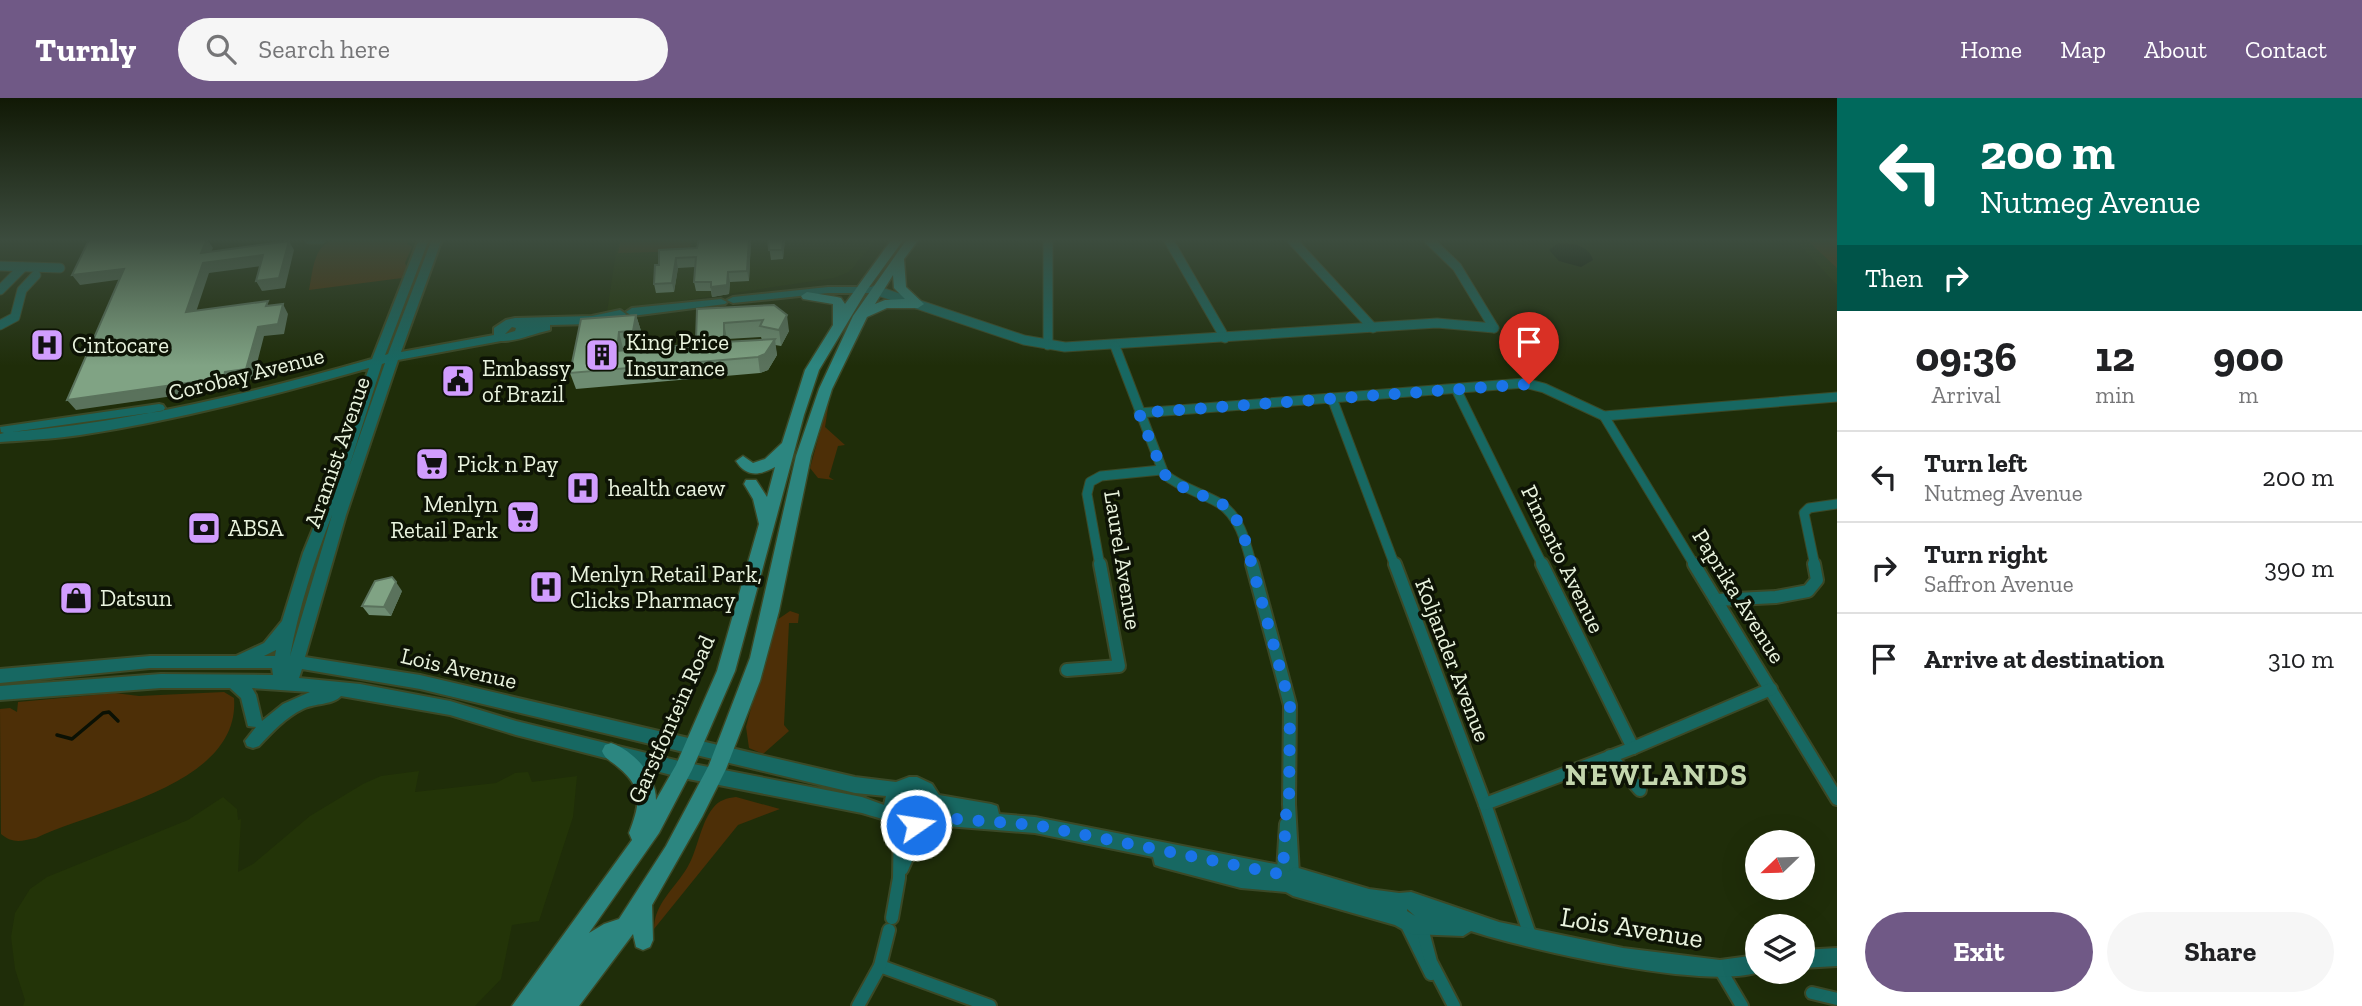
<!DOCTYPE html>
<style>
body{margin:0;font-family:"Zilla Slab",serif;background:#f6f6f6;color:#202124;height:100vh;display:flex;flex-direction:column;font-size:26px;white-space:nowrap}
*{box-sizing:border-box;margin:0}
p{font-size:23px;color:#757577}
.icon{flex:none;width:38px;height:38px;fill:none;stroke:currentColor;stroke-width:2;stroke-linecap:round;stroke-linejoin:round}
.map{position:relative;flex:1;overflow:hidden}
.panel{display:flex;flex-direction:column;background:#fff;width:525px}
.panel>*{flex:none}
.top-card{background:#00695c;color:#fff;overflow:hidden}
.needle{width:46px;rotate:247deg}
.controls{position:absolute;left:1745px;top:732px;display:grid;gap:14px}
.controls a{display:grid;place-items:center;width:70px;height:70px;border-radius:50%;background:#fff;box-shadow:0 7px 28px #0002;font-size:35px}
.pin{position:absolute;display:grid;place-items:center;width:60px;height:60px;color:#fff;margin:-72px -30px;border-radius:50% 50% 50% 0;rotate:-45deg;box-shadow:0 0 7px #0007}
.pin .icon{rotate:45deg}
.me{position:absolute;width:77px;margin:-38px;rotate:77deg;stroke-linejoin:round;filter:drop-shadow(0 0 5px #0008)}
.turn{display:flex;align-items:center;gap:24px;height:147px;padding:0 28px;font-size:32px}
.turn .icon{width:91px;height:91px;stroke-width:2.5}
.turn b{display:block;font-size:49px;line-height:60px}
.then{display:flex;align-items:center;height:66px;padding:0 28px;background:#0003;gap:14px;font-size:26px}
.eta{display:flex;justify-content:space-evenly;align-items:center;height:119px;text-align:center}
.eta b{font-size:42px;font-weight:700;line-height:49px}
.button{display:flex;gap:14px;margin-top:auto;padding:14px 28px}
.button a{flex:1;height:80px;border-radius:42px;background:#705986;color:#fff;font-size:28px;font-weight:700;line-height:80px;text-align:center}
.button a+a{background:#f6f6f6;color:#202124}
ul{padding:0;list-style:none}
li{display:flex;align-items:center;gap:21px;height:91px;padding:0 28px;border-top:2px solid #e0e0e0}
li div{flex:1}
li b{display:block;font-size:26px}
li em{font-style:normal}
header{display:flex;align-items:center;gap:42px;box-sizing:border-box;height:98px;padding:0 35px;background:#705986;color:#fff}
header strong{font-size:33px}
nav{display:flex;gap:38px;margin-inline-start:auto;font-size:24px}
.search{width:490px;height:63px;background:#f6f6f6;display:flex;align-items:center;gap:18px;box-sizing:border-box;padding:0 24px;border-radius:38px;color:#757577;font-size:26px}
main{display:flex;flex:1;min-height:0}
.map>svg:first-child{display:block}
</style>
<header>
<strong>Turnly</strong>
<div class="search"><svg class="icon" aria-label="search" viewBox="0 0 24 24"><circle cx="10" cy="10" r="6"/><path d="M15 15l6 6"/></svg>Search here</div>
<nav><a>Home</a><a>Map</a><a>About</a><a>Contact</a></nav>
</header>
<main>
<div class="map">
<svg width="1837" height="908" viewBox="0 0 1837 908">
<rect width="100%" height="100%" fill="#1f2d09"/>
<g fill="#233408">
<polygon points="618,141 877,141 849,174 834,180 607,214"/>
<polygon points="1796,141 1837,141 1837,187 1797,144"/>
<polygon points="419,673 415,694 496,685 515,675 528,674 532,684 577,678 573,719 539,823 512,827 501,881 475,908 23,908 25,902 15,871 11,839 15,815 30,791 47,779 188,722 223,699 237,711 238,722 241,721 238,774 253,766 310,718 363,686 381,678"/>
</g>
<g fill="#4d2f07">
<path d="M335 141H410L407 146 412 149 405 165 407 170 402 180 309 192C313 173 313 147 335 141Z"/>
<polygon points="621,141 691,141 690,153 618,155"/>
<polygon points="1837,141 1837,170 1807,142"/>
<polygon points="830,297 825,329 845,347 838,348 829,379 834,382 818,380 810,370"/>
<polygon points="790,513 799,516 798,525 789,525 784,627 789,633 763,656 749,650 746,629 774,524"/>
<path d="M224 594 234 600C241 688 95 711 36 740 21 743 13 746 1 736L0 611 10 610 17 614 18 604 115 595 139 598Z"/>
<path d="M736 699 780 711 738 727 654 831C654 806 675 790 687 770 698 752 700 726 713 710 719 702 727 700 736 699Z"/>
</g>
<path fill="#0b1104" d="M1558 145C1572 144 1589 148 1593 162L1581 169 1559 163 1549 152Z"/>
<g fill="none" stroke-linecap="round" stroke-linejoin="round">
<polyline stroke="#0b1104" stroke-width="3.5" points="57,637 72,641 103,615 109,614 118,623"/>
<defs>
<g id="minor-far1">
<polyline points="309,141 321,141"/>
<polyline points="1048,141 1048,247"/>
<polyline points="1168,141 1225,240"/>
<polyline points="1291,141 1373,230"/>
<polyline points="1428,141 1457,169 1494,230"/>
<polyline points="0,168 60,170"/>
<polyline points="0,192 23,169"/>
<polyline points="875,192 1024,242 1065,249 1437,225 1494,230"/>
<polyline points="0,227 15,219 22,192 36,177"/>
<path d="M1115 248 1164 376C1181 390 1200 394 1219 405 1240 418 1246 445 1252 468"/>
<polyline points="1456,291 1543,468"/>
<polyline points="1332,300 1395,468"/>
<polyline points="1139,315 1525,285 1544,290 1604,318 1837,299"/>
<polyline points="1604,318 1695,468"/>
<polyline points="1100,468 1087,396 1090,384 1101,378 1161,372"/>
<polyline points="1815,468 1804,415 1809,410 1837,406"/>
</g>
<g id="minor">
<polyline points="1252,466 1290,607 1289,706 1293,776"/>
<polyline points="1395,466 1485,706 1531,840"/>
<polyline points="1542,466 1633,650"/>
<polyline points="1694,466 1837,701"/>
<polyline points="1716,502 1776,499 1808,493 1817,482 1814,466"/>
<polyline points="1067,572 1119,568 1100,466"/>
<polyline points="1610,658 1640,692"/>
<polyline points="1485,706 1633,650 1771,591"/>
<polyline points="902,771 922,726"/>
<polyline points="1283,773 1286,726"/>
<polyline points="892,820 899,780 900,723"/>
<polyline points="1406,825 1431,876"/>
<polyline points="1421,826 1431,864 1454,908"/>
<polyline points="880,868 990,908"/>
<polyline points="1720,871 1742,908"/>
<polyline points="1812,895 1837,901"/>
<polyline points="858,908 880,868 889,832"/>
</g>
<g id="tertiary">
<path d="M419 141H429L385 257 388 256 432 141H442L401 254 494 237V230L506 222 515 220 592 218 620 212 626 216 624 219 592 226 550 227V232C535 235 516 244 501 243L398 262 346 417 305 559 420 577 855 679 896 684 909 679H917L932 686 939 697 991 706 997 708 999 716 1035 719 1280 767 1286 770 1288 774 1295 769 1369 791 1399 795 1411 794 1499 824 1623 850 1720 862 1757 857V873H1762C1711 894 1526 851 1471 833L1463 838 1411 836 1395 827 1293 798 1286 794 1241 790 1161 769 1155 767 1153 759 1035 735 934 727C917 740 906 735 890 725 883 720 871 718 862 715L683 680 516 637 450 617 341 598C333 607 315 605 303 611 286 619 272 634 259 648L253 650 247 648 245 643 256 629 248 628 241 600 230 590H161L0 602V588L161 576 273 577 272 570H150L0 585V571L150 558H236L264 545 282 523 303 455 321 411 369 270C274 297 178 322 80 337 54 341 27 342 0 344V336L4 335 1 334 0 329 159 306 163 307 165 310 163 313 12 334C135 323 253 295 372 261ZM512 229 516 230 515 233 505 236ZM385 265 349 369 382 266ZM332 417 290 558C299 509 314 463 332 417ZM276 552 275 558H264ZM302 571 420 591 855 695 886 698 884 707 862 699 683 664 516 623 450 603 360 586 299 580ZM252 590 310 594 283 606 262 623 256 597ZM909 694 917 695 924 701V712L917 719H909L902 712V701ZM1407 811 1415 818 1407 813Z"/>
<polygon points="828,189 875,189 881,192 875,195 828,195 733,205 727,202 733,199"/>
<polygon points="721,201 727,204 725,206 632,218 626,214 632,210"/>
<polygon points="1837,850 1837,868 1802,870 1802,852"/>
</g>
<path id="secondary" d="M892 141H904L867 192 819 272 804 317 735 573 692 672 659 735 589 835 604 826 619 821 666 748 709 667 750 560 796 358 819 291 853 218 907 141H919L904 161 906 189 924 206 918 210H887L867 219 832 291 811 358 779 513 760 583 726 671 702 719 652 807 653 842 650 849 643 852 636 849 633 836 579 908H512L632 742 629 735C640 706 644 690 618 669 611 663 605 661 602 653L605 647 611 645C634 653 656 677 656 702L676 667 717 573 759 426 753 401 744 386 746 382H756L767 399 775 369C759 378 746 379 736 363L743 358 753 365 765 361 782 345 805 272 833 227V206L803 201 801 198 807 194 837 199 841 200 845 206ZM893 177 894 190 905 201 885 202 875 206Z"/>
</defs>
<use href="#minor-far1" stroke="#3b4927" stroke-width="11"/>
<use href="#minor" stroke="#3b4927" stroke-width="16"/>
<use href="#tertiary" stroke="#3b4927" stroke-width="4"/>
<use href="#secondary" stroke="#3b4927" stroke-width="3"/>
<use href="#minor-far1" stroke="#176862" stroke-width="9"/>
<use href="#minor" stroke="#176862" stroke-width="12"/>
<use href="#tertiary" fill="#176862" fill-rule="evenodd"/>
<use href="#secondary" fill="#2c8680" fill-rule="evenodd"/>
</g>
<g fill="#6e8c72" fill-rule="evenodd">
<polygon points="751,141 749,183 730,184 729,196 712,199 711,193 696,193 694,184 695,169 678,170 674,194 656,195 654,186 659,167 697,150"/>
<polygon points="768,141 785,141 783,161 771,162"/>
<path d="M774 207 789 233 781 248 775 247 777 257 768 272 760 275 576 291 570 275 636 217 641 233 638 249 623 250V252L687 247 696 243 697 211ZM761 239 762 242 727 244V241Z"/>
<polygon points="402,493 391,518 369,517 362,508"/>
</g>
<g fill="#5a725c">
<polygon points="207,141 213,150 207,164 201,155"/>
<polygon points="749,141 751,141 749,183 747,173"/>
<polygon points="783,141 785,141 783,161 782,152"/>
<polygon points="289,143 294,152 285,190 262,193 256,183"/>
<polygon points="263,157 269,167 209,175 193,223 186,214 203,165"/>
<polygon points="676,160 678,170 674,194 672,185"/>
<polygon points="124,171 131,180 80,187 72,177"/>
<polygon points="728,174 730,184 729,196 712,199 711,189"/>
<polygon points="283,206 288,216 284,236 264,238 253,281 232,284 231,287 208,293 76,312 67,302 258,229"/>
<polygon points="636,217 641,233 638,249 633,233"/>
<polygon points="787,217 789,233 781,248 779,232"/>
<polygon points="724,225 727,241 727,260 724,244"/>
<polygon points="619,234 623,250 622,269 617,253"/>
<polygon points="775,241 777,257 768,272 760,275 758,259"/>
<polygon points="396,484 402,493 391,518 384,509"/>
</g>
<g fill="#80a384" stroke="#5a725c" stroke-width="2">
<polygon points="101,141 207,141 201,155 289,143 279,180 256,183 263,157 203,165 186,214 268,203 266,208 283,206 278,226 258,229 246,271 225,274 224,278 201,283 67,302 124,171 72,177 89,142"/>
<polygon points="699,141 749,141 747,173 728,174 727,187 711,189 711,184 694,184 696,159 676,160 672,185 654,186 655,167 659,167 659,152 697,150"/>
<polygon points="768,141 783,141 782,152 769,152"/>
<polygon points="774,207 787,217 779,232 760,228 763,222 724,225 724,244 775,241 765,256 758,259 570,275 581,221 636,217 633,233 619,234 617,253 687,247 687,244 696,243 697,211"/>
<polygon points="392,479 396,484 384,509 362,508 375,483"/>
</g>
<linearGradient id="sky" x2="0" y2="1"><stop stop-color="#111905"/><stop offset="0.53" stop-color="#3c4c3e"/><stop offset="1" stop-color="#3c4c3e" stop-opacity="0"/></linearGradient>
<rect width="1837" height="268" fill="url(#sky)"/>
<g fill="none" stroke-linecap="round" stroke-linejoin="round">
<polyline stroke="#1a73e8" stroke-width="12" stroke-dasharray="0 21.6" points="916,727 930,719 1035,727 1280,776 1283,773 1286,717 1289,706 1290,607 1245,442 1235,418 1224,407 1178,387 1164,376 1139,315 1529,286"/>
</g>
<defs>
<symbol id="hospital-square" viewBox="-11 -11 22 22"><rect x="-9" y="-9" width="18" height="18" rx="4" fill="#d19dfe" stroke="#0d1305"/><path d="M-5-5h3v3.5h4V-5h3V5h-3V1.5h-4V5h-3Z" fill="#111"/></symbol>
<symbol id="building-square" viewBox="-11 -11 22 22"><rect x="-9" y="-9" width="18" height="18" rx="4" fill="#d19dfe" stroke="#0d1305"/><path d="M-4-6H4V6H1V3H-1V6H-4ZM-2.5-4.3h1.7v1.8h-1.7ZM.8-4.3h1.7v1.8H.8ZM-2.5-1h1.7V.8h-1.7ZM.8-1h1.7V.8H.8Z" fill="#111"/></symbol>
<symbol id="civic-square" viewBox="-11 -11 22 22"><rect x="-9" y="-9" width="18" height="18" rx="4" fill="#d19dfe" stroke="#0d1305"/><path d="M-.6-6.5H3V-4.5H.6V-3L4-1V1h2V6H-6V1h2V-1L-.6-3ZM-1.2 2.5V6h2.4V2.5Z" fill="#111"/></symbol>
<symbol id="supermarket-square" viewBox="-11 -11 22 22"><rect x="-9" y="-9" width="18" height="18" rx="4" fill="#d19dfe" stroke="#0d1305"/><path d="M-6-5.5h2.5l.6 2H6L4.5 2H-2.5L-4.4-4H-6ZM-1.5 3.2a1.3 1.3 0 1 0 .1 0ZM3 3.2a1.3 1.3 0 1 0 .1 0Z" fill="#111"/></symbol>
<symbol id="bank-square" viewBox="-11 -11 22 22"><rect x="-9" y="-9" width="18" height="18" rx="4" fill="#d19dfe" stroke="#0d1305"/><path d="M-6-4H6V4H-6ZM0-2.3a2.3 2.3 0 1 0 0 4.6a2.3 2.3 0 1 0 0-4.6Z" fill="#111"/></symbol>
<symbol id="shop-square" viewBox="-11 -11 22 22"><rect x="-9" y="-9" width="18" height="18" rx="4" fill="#d19dfe" stroke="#0d1305"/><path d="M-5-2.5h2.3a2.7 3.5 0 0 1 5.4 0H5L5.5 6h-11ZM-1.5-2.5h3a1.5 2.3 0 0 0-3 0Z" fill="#111"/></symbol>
</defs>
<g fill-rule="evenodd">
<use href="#hospital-square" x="28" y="228" width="38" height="38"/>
<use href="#building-square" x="583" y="238" width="38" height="38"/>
<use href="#civic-square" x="439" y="264" width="38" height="38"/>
<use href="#supermarket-square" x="413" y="347" width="38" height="38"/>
<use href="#hospital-square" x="564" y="371" width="38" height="38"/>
<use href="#supermarket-square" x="504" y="400" width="38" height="38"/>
<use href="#bank-square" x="185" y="411" width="38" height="38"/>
<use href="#hospital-square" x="527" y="470" width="38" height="38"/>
<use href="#shop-square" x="57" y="481" width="38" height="38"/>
</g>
<g text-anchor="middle" stroke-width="7" stroke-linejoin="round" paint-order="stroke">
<g font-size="23" fill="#e9f3de" stroke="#0d1305" text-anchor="start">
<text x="626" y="252">King Price<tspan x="626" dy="26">Insurance</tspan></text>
<text x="72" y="255">Cintocare</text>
<text x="482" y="278">Embassy<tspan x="482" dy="26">of Brazil</tspan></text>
<text x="457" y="374">Pick n Pay</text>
<text x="608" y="398">health caew</text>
<text x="498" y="414" text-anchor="end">Menlyn<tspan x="498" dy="26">Retail Park</tspan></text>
<text x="228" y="438">ABSA</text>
<text x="570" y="484">Menlyn Retail Park,<tspan x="570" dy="26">Clicks Pharmacy</tspan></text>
<text x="100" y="508">Datsun</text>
</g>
<g font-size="23" fill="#e9f3de" stroke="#0d1305">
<text transform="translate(246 276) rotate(-14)" y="8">Corobay Avenue</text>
<text transform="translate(337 354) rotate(-71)" y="8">Aramist Avenue</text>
<text transform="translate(1563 461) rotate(64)" y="8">Pimento Avenue</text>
<text transform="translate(1123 462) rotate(81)" y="8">Laurel Avenue</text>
<text transform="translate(1739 498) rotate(58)" y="8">Paprika Avenue</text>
<text transform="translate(1453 562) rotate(69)" y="8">Koljander Avenue</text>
<text transform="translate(459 570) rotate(13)" y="8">Lois Avenue</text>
<text transform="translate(671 621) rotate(-66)" y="8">Garstfontein Road</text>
</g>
<g font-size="28" fill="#e9f3de" stroke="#0d1305">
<text transform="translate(1632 829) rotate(9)" y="10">Lois Avenue</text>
</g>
<g font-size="30" font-weight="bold" letter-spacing="2" fill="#c3d6ad" stroke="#0d1305">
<text x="1657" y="687">NEWLANDS</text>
</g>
</g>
</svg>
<div class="controls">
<a><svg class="needle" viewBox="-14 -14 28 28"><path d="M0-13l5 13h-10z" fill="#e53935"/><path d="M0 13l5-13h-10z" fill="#757577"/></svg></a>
<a><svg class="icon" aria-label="layers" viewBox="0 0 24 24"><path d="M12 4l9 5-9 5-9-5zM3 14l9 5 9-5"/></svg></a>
</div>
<div class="pin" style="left:1529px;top:286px;background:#d93025"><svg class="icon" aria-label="arrive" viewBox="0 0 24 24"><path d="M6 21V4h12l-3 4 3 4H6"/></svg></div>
<svg class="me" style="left:916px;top:727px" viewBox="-20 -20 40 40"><circle r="17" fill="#1a73e8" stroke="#fff" stroke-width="3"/><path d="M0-11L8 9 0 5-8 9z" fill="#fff"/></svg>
</div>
<section class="panel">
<div class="top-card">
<div class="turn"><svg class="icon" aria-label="left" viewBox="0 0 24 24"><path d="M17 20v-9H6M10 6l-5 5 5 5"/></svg><div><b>200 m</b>Nutmeg Avenue</div></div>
<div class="then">Then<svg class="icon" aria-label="right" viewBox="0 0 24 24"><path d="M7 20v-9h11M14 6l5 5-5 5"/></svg></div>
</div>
<div class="eta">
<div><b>09:36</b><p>Arrival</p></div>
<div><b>12</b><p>min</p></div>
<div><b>900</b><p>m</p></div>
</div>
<ul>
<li><svg class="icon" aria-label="left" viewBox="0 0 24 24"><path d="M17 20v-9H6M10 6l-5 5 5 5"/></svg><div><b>Turn left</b><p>Nutmeg Avenue</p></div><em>200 m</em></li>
<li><svg class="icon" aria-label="right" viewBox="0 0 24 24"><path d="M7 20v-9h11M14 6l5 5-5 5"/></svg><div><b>Turn right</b><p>Saffron Avenue</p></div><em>390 m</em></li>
<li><svg class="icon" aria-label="arrive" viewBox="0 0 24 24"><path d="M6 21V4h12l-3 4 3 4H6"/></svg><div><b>Arrive at destination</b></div><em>310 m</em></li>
</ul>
<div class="button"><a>Exit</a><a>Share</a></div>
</section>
</main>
